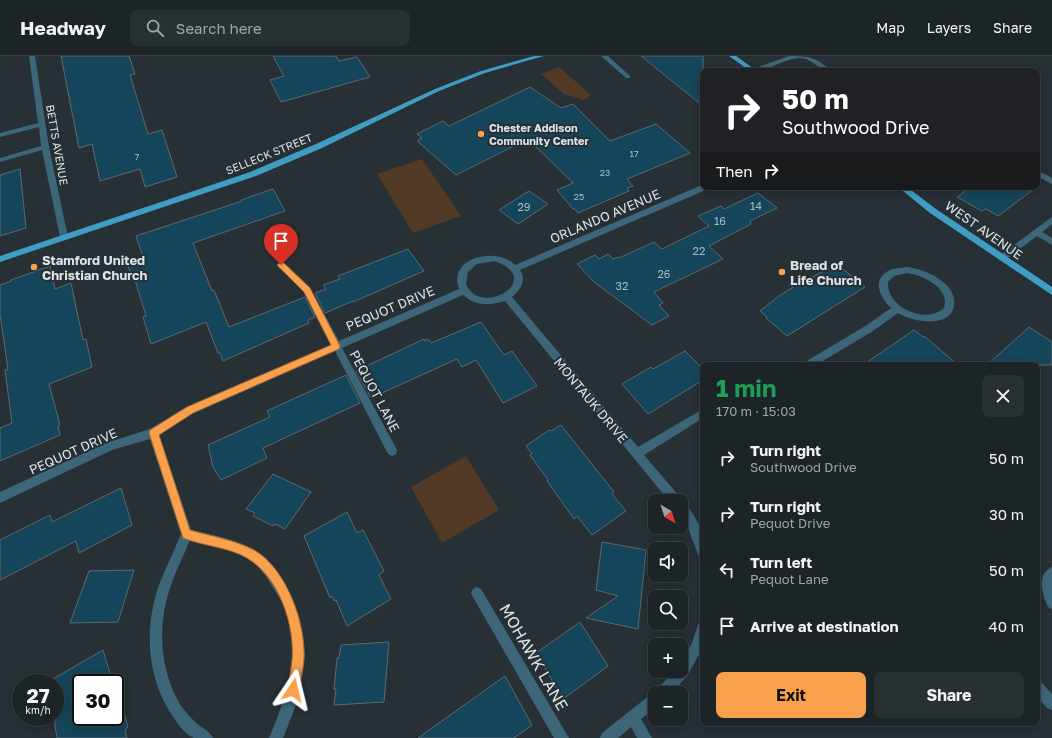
<!DOCTYPE html>
<meta charset="utf-8">
<style>
body{margin:0;font-family:"Golos Text",sans-serif;background:#293034;color:#f1f3f6;height:100vh;display:flex;flex-direction:column;font-size:15px;white-space:nowrap}
*{box-sizing:border-box;margin:0}
p{font-size:13px;color:#a0a4a8}
.icon{flex:none;width:22px;height:22px;fill:none;stroke:currentColor;stroke-width:2;stroke-linecap:round;stroke-linejoin:round}
.map{position:relative;flex:1;overflow:hidden}
.details{position:absolute;left:700px;top:306px;width:340px;height:364px;display:flex;flex-direction:column;background:#1c2428;border-radius:8px;box-shadow:0 2px 10px #0003,0 0 0 1px #3a4145}
.details>*{flex:none}
.guide{position:absolute;left:700px;top:12px;width:340px;height:122px;border-radius:8px;box-shadow:0 2px 10px #0003,0 0 0 1px #3a4145;background:#202124;color:#fff;overflow:hidden}
.needle{width:26px;rotate:141deg}
.buttons{position:absolute;left:648px;top:438px;display:grid;gap:8px}
.buttons a{display:grid;place-items:center;width:40px;height:40px;border-radius:8px;background:#1c2428;box-shadow:0 2px 10px #0003,0 0 0 1px #3a4145;font-size:20px}
.speed{position:absolute;left:12px;top:618px;display:flex;gap:8px;font-size:20px;font-weight:700;text-align:center}
.speed>*{display:grid;place-content:center;width:52px;height:52px;border-radius:50%;background:#1c2428;box-shadow:0 2px 10px #0003,0 0 0 1px #3a4145;line-height:1}
.speed small{font-size:10px;font-weight:400}
.speed .limit{border:2px solid #111;border-radius:6px;background:#fff;color:#111}
.pin{position:absolute;display:grid;place-items:center;width:34px;height:34px;color:#fff;margin:-41px -17px;border-radius:50% 50% 50% 0;rotate:-45deg;box-shadow:0 0 4px #0007}
.pin .icon{rotate:45deg}
.me{position:absolute;width:44px;margin:-22px;rotate:10deg;stroke-linejoin:round;filter:drop-shadow(0 0 3px #0008)}
.turn{display:flex;align-items:center;gap:14px;height:84px;padding:0 16px;font-size:18px}
.turn .icon{width:52px;height:52px;stroke-width:2.5}
.turn b{display:block;font-size:28px;line-height:34px}
.then{display:flex;align-items:center;height:38px;padding:0 16px;background:#0003;gap:8px;font-size:15px}
.round{display:grid;place-items:center;flex:none;width:42px;height:42px;border-radius:8px;background:#293034}
.overview{display:flex;align-items:center;justify-content:space-between;height:68px;padding:0 16px}
h1{font-size:24px;font-weight:700;line-height:30px;color:#1e9e55}
.button{display:flex;gap:8px;margin-top:auto;padding:8px 16px}
.button a{flex:1;height:46px;border-radius:8px;background:#f9a04c;color:#111;font-size:16px;font-weight:700;line-height:46px;text-align:center}
.button a+a{background:#293034;color:#f1f3f6}
ul{padding:0;list-style:none}
li{display:flex;align-items:center;gap:12px;height:56px;padding:0 16px}
li div{flex:1}
li b{display:block;font-size:15px}
li em{font-style:normal}
header{display:flex;align-items:center;gap:24px;box-sizing:border-box;height:56px;padding:0 20px;background:#1c2428;border-bottom:1px solid #3a4145}
header strong{font-size:19px}
nav{display:flex;gap:22px;margin-inline-start:auto;font-size:14px}
.search{width:280px;height:36px;background:#293034;display:flex;align-items:center;gap:10px;box-sizing:border-box;padding:0 14px;border-radius:8px;color:#a0a4a8;font-size:15px}
.map>svg:first-child{display:block}
</style>
<header>
<strong>Headway</strong>
<div class="search"><svg class="icon" aria-label="search" viewBox="0 0 24 24"><circle cx="10" cy="10" r="6"/><path d="M15 15l6 6"/></svg>Search here</div>
<nav><a>Map</a><a>Layers</a><a>Share</a></nav>
</header>
<div class="map">
<svg width="1052" height="682" viewBox="0 0 1052 682">
<rect width="100%" height="100%" fill="#263035"/>
<g fill="#523a26">
<polygon points="559,11 591,39 583,44 564,38 541,18"/>
<polygon points="422,103 461,160 413,177 377,118"/>
<polygon points="466,400 499,454 442,487 411,431"/>
</g>
<g fill="#15455a" stroke="#5e6a6f" fill-rule="evenodd">
<polygon points="61,0 129,0 135,18 130,19 148,78 162,74 177,121 145,131 140,113 100,125 92,88 79,92"/>
<polygon points="273,0 336,0 339,5 357,1 370,21 281,46 270,24 284,20"/>
<polygon points="641,0 703,0 703,50"/>
<polygon points="530,31 561,52 573,48 610,85 656,68 690,97 627,123 633,130 627,132 629,135 578,157 575,153 573,153 557,134 573,127 528,83 456,119 417,85 422,82 417,78 443,65 449,70"/>
<polygon points="20,113 26,172 0,180 0,119"/>
<polygon points="971,131 1037,131 998,160 986,153 982,155 957,141"/>
<polygon points="273,133 285,155 193,187 212,235 214,234 229,271 305,241 315,261 308,264 309,267 223,305 220,297 218,297 206,266 151,288 143,261 146,260 135,224 133,225 127,207 143,201 136,180 242,145 241,144"/>
<polygon points="529,135 548,148 518,168 499,154"/>
<polygon points="758,137 777,152 750,165 751,168 709,190 723,203 654,236 663,247 659,249 669,260 652,269 594,226 577,208 595,199 599,203 608,198 613,203 618,201 619,202 654,186 662,193 709,170 698,160 721,150 724,153"/>
<polygon points="408,193 424,215 353,246 353,245 325,257 315,237 326,233 323,229 340,223 338,220"/>
<polygon points="837,208 865,231 787,280 766,262 767,261 760,255 779,240 809,221 810,222"/>
<polygon points="50,210 55,233 71,227 83,284 86,283 92,311 49,328 60,369 58,370 60,379 0,405 0,372 12,367 5,314 8,313 0,258 0,229 11,225 11,224"/>
<polygon points="481,266 504,299 512,295 537,330 503,347 476,304 462,311 457,303 371,342 356,315 424,283 424,285 428,283 431,287"/>
<polygon points="1029,271 1052,286 1052,309 987,309"/>
<polygon points="914,274 923,281 924,280 958,309 863,309"/>
<polygon points="685,295 703,313 703,324 648,358 622,328 651,311 653,313"/>
<polygon points="346,319 360,347 263,392 267,402 221,424 213,411 208,389 270,361 267,355 271,353"/>
<polygon points="561,369 614,436 612,438 626,455 592,479 577,460 574,463 547,425 548,424 530,399 532,398 526,390 549,374 551,375"/>
<polygon points="273,418 311,436 285,473 275,468 273,470 253,460 255,457 246,453"/>
<polygon points="121,432 132,469 79,497 76,485 0,524 0,484 50,459 52,466"/>
<polygon points="347,456 357,477 363,474 384,515 379,519 391,543 347,570 336,544 334,545 332,540 330,542 304,480"/>
<polygon points="602,486 646,494 638,573 586,562 618,540 596,534"/>
<polygon points="134,514 118,566 70,567 89,515"/>
<polygon points="580,566 608,610 563,643 536,597"/>
<polygon points="389,586 384,646 334,649 336,633 334,633 337,602 339,602 341,589"/>
<path d="M103 594 111 621 114 619 128 671 125 674 127 682H57L55 670V653L59 651 53 623ZM81 627H115V661H81Z"/>
<polygon points="505,620 532,669 514,682 418,682"/>
</g>
<g fill="none" stroke-linecap="round" stroke-linejoin="round">
<g fill="#3e6679" fill-rule="evenodd">
<polygon points="29,0 35,0 49,91 68,181 64,184 60,181 42,94 0,106 0,102 41,90 39,71 0,81 0,77 38,67"/>
<polygon points="601,0 608,0 630,20 630,22 626,22"/>
<path d="M789 0C807 0 817 1 831 15 819 15 813 3 801 2 785 1 763 19 750 14Z"/>
<polygon points="1037,114 1052,122 1052,128 1037,120"/>
<path d="M702 129 703 131H709L708 133 520 214C527 224 520 235 512 241L638 391 703 353V362L644 399 680 441 682 445 681 446C690 449 701 471 703 480 704 487 703 496 703 503L699 501 688 472 681 461V445H669L505 245C490 250 475 250 463 239L342 292 396 392 397 395 396 398 392 400 388 398 335 295 194 357 159 379 191 474C213 479 235 483 255 494 267 501 276 513 283 525 316 580 307 626 283 682H269C285 644 302 598 287 557 284 549 279 541 274 533 267 522 260 510 248 503 231 492 209 490 190 484 184 499 176 514 171 529 157 569 159 613 181 650 185 655 190 661 195 666 201 672 209 674 213 682 208 682 199 682 194 682 183 678 174 662 168 653 146 615 145 569 159 529 166 511 174 495 181 478L150 383 112 394 0 447V436L106 387 150 373 186 351 331 289 304 236 278 211 277 209 278 207H284L310 232 339 285 459 233C447 201 497 190 515 209ZM494 205C499 207 505 209 508 212 532 232 478 258 466 228L468 216 477 208Z"/>
<polygon points="1052,161 1052,168 1042,176 1052,182 1052,189 1037,180 1005,204 999,204 998,202 999,200"/>
<path d="M907 211C924 213 957 226 954 249 951 273 912 266 898 257L873 275 816 309H803L805 306 867 269 891 252C881 242 871 225 888 215 893 212 901 212 907 211ZM907 217C922 219 951 232 944 252 925 269 886 251 888 226L894 220Z"/>
<path d="M1052 511V553L1048 551C1042 538 1036 518 1052 511Z"/>
<polygon points="477,531 481,533 569,682 554,682 473,541 471,537 473,533"/>
<polygon points="703,564 702,593 687,620 672,637 656,637 658,632 675,615 681,615 681,606 692,587 699,566"/>
<polygon points="1037,625 1042,627 1052,638 1052,654 1047,652 1037,641"/>
<polygon points="655,637 655,652 641,663 652,682 637,682 631,671 618,682 600,682 602,677 650,639"/>
</g>
<g fill="#419cc3" fill-rule="evenodd">
<polygon points="534,0 544,0 485,17 439,35 322,92 256,120 0,206 0,200 250,116 316,88 435,33 481,15"/>
<polygon points="729,0 736,0 757,15 750,15"/>
<polygon points="898,131 907,131 936,153 1052,231 1052,239 930,157"/>
</g>
</g>
<path fill="#f9a04c" stroke="#a26831" d="M281 206 284 207 310 232 340 290 339 293 193 357 159 379 190 474C211 480 235 484 254 494 287 513 306 568 304 604 303 614 300 624 299 634L297 638 293 640 289 638 287 634C289 624 291 614 292 604 295 569 279 521 247 502 228 491 203 490 183 482L149 377 150 374 187 351 331 289 304 236 277 209Z"/>
<g fill="#f9a04c" stroke="#263035" stroke-width="1.5">
<circle cx="481" cy="78" r="4"/>
<circle cx="34" cy="211" r="4"/>
<circle cx="782" cy="216" r="4"/>
</g>
<g text-anchor="middle" stroke-width="4" stroke-linejoin="round" paint-order="stroke">
<g font-size="9" fill="#aabcc3">
<text x="634" y="101">17</text>
<text x="137" y="104">7</text>
<text x="605" y="120">23</text>
<text x="579" y="144">25</text>
</g>
<g font-size="11" font-weight="bold" fill="#dce3e6" stroke="#263035" text-anchor="start">
<text x="489" y="76">Chester Addison<tspan x="489" dy="13">Community Center</tspan></text>
</g>
<g font-size="11" fill="#dce3e6" stroke="#263035">
<text transform="translate(57 89) rotate(80)" y="4">BETTS AVENUE</text>
<text transform="translate(269 98) rotate(-22)" y="4">SELLECK STREET</text>
</g>
<g font-size="11" fill="#aabcc3">
<text x="756" y="154">14</text>
<text x="524" y="155">29</text>
<text x="720" y="169">16</text>
<text x="699" y="199">22</text>
<text x="664" y="222">26</text>
<text x="622" y="234">32</text>
</g>
<g font-size="13" fill="#dce3e6" stroke="#263035">
<text transform="translate(605 160) rotate(-23)" y="5">ORLANDO AVENUE</text>
<text transform="translate(984 174) rotate(35)" y="5">WEST AVENUE</text>
<text transform="translate(390 252) rotate(-23)" y="5">PEQUOT DRIVE</text>
<text transform="translate(375 335) rotate(62)" y="5">PEQUOT LANE</text>
<text transform="translate(591 344) rotate(50)" y="5">MONTAUK DRIVE</text>
<text transform="translate(73 395) rotate(-24)" y="5">PEQUOT DRIVE</text>
</g>
<g font-size="13" font-weight="bold" fill="#dce3e6" stroke="#263035" text-anchor="start">
<text x="42" y="209">Stamford United<tspan x="42" dy="15">Christian Church</tspan></text>
<text x="790" y="214">Bread of<tspan x="790" dy="15">Life Church</tspan></text>
</g>
<g font-size="16" fill="#dce3e6" stroke="#263035">
<text transform="translate(534 601) rotate(60)" y="6">MOHAWK LANE</text>
</g>
</g>
</svg>
<div class="buttons">
<a><svg class="needle" viewBox="-14 -14 28 28"><path d="M0-13l5 13h-10z" fill="#e53935"/><path d="M0 13l5-13h-10z" fill="#a0a4a8"/></svg></a>
<a><svg class="icon" aria-label="sound" viewBox="0 0 24 24"><path d="M4 9h4l5-4v14l-5-4H4zM17 9q2 3 0 6"/></svg></a>
<a><svg class="icon" aria-label="search" viewBox="0 0 24 24"><circle cx="10" cy="10" r="6"/><path d="M15 15l6 6"/></svg></a>
<a>+</a>
<a>−</a>
</div>
<div class="speed"><div>27<small>km/h</small></div><div class="limit">30</div></div>
<div class="pin" style="left:281px;top:209px;background:#d93025"><svg class="icon" aria-label="arrive" viewBox="0 0 24 24"><path d="M6 21V4h12l-3 4 3 4H6"/></svg></div>
<svg class="me" style="left:293px;top:634px" viewBox="-20 -20 40 40"><path d="M0-17L14 15 0 8-14 15z" fill="#f9a04c" stroke="#fff" stroke-width="4"/></svg>
<div class="guide">
<div class="turn"><svg class="icon" aria-label="right" viewBox="0 0 24 24"><path d="M7 20v-9h11M14 6l5 5-5 5"/></svg><div><b>50 m</b>Southwood Drive</div></div>
<div class="then">Then<svg class="icon" aria-label="right" viewBox="0 0 24 24"><path d="M7 20v-9h11M14 6l5 5-5 5"/></svg></div>
</div>
<section class="details">
<div class="overview"><div><h1>1 min</h1><p>170 m · 15:03</p></div><a class="round"><svg class="icon" aria-label="close" viewBox="0 0 24 24"><path d="M6 6l12 12M18 6L6 18"/></svg></a></div>
<ul>
<li><svg class="icon" aria-label="right" viewBox="0 0 24 24"><path d="M7 20v-9h11M14 6l5 5-5 5"/></svg><div><b>Turn right</b><p>Southwood Drive</p></div><em>50 m</em></li>
<li><svg class="icon" aria-label="right" viewBox="0 0 24 24"><path d="M7 20v-9h11M14 6l5 5-5 5"/></svg><div><b>Turn right</b><p>Pequot Drive</p></div><em>30 m</em></li>
<li><svg class="icon" aria-label="left" viewBox="0 0 24 24"><path d="M17 20v-9H6M10 6l-5 5 5 5"/></svg><div><b>Turn left</b><p>Pequot Lane</p></div><em>50 m</em></li>
<li><svg class="icon" aria-label="arrive" viewBox="0 0 24 24"><path d="M6 21V4h12l-3 4 3 4H6"/></svg><div><b>Arrive at destination</b></div><em>40 m</em></li>
</ul>
<div class="button"><a>Exit</a><a>Share</a></div>
</section>
</div>
